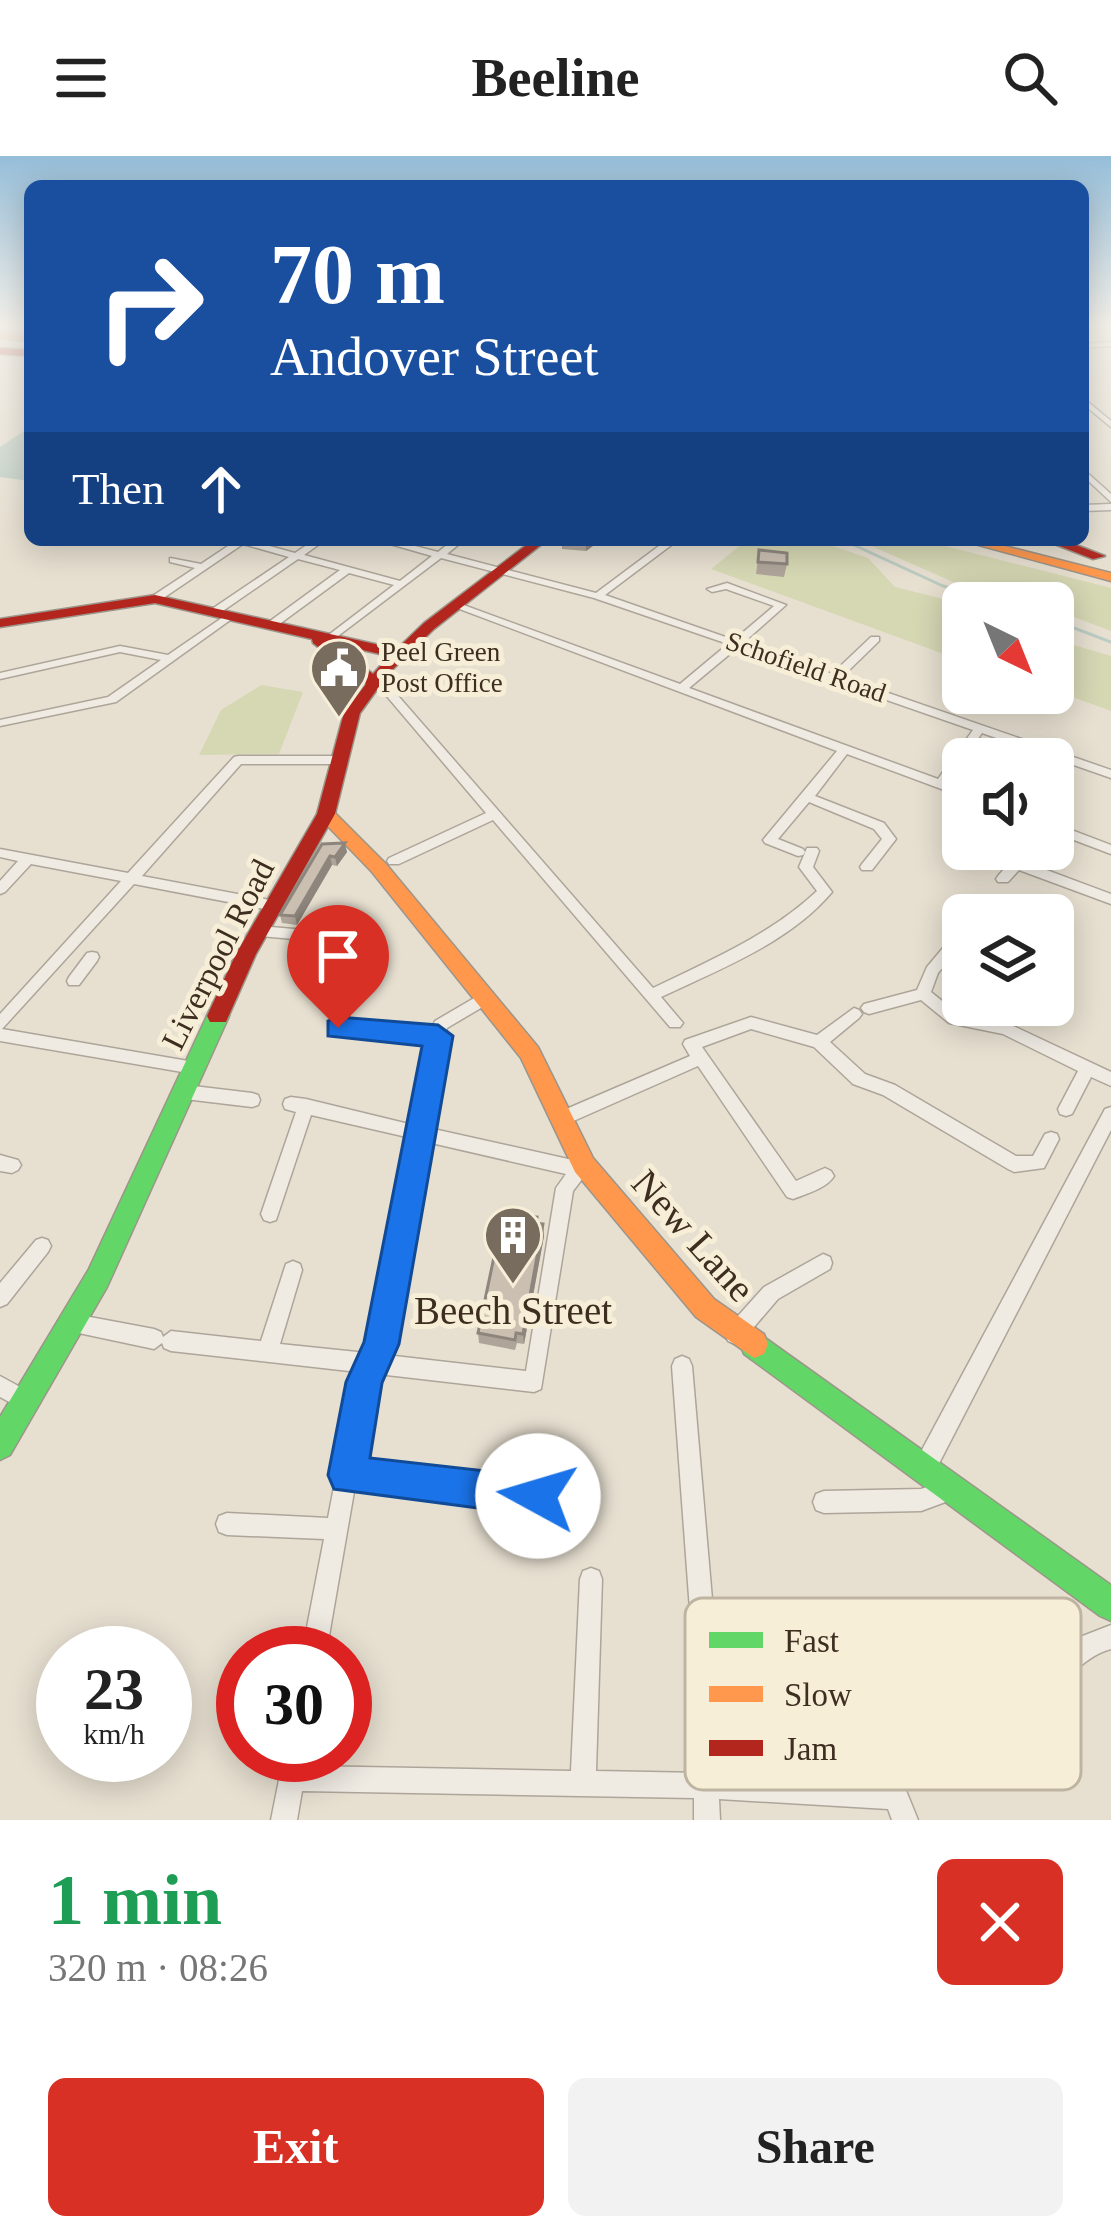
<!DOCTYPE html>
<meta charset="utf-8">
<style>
body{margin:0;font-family:Georgia,serif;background:#f2f2f2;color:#222;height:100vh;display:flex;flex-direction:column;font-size:45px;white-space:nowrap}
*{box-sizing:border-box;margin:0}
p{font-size:39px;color:#767676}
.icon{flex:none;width:66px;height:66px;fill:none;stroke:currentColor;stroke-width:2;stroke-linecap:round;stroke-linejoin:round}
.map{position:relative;height:1664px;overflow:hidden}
.details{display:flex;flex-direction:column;background:#fff;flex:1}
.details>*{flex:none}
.hud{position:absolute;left:24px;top:24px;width:1065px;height:366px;border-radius:18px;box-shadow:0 6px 30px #0003;background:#1a4fa0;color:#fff;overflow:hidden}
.needle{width:78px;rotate:137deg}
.controls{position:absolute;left:942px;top:426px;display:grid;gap:24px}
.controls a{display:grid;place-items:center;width:132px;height:132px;border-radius:18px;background:#fff;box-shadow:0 6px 30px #0003;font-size:60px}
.speed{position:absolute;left:36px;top:1470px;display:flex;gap:24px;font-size:60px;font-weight:700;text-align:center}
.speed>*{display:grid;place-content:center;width:156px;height:156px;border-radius:50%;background:#fff;box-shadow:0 6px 30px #0003;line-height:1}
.speed small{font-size:30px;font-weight:400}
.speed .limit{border:18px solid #d22;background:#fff;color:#111}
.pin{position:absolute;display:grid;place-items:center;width:102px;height:102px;color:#fff;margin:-123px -51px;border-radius:50% 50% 50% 0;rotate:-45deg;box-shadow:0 0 12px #0007}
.pin .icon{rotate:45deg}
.me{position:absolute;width:132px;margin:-66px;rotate:276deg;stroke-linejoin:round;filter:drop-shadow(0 0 9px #0008)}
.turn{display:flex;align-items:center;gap:42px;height:252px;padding:0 48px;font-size:54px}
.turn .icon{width:156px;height:156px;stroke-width:2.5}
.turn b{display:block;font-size:84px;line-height:102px}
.then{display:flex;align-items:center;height:114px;padding:0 48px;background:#0003;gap:24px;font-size:45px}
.round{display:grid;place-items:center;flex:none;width:126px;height:126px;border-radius:18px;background:#f2f2f2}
.headline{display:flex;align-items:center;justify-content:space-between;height:204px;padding:0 48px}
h1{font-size:72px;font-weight:700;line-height:90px;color:#1e9e55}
.cta{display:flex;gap:24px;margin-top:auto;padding:24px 48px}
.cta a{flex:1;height:138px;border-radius:18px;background:#d93025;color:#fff;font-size:48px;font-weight:700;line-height:138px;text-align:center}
.cta a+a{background:#f2f2f2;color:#222}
header{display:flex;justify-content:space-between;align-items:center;height:156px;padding:0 48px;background:#fff;font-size:54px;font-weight:700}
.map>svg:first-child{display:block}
</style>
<header><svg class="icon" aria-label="menu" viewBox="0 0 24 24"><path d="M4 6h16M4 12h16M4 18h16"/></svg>Beeline<svg class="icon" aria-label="search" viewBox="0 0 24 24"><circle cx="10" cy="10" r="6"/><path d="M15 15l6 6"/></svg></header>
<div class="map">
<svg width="1111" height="1664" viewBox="0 0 1111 1664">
<rect width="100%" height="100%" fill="#e7e0d1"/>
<g fill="#d6d7b3">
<polygon points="747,384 816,384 868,402 895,431 963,448 963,505 711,413"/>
<polygon points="858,384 922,384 1111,432 1111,475 1053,453 1053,447 953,426"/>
<polygon points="1053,483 1111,500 1111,555 1053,534"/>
<polygon points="261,529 303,536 279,598 199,599 221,554"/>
</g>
<polygon fill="#bcccc2" points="30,271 30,325 0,321 0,291"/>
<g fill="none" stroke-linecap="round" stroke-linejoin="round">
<g stroke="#bcccc2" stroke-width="3">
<polyline points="843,384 943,430 1006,447"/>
<polyline points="1053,464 1111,486"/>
</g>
<defs>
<g id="street">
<polygon points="1083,170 1111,170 1111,173 1083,174"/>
<polygon points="1111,186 1111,190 1083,192 1083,188"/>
<polygon points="1083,242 1111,265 1111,271 1083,248"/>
<polygon points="1083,313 1111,338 1111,346 1083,320"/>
<polygon points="1111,348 1111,354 1083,355 1083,349"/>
<path d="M237 384H248L295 397 314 384H325L304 399 400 425 432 400 376 384H392L438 396 453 384H464L447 398 596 437 667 384H678L605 439 734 484 774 450 726 433 712 436 707 433 727 427 786 449 743 487 832 518 871 481H879V485L842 521 1111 614V622L982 577 948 627 963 633V641L847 598 815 640 884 667 896 683 872 714H862L860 711 862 708 882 683 874 673 809 646 778 683 803 693 805 696 803 699 798 700 765 687 763 684 837 595 449 449 458 447 680 528 728 488 594 442 441 402 330 486 326 485V481L394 429 349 417 274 472H266V468L340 414 298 403 217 459H209V455L289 401 243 388 159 445H151V441L195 412 170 406V402L201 408ZM737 492 973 574 938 623 689 532Z"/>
<polygon points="229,457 234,460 233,462 116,546 0,570 0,564 108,541 161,504 120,496 0,523 0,517 120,490 168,499"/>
<path d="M373 523 393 534 653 832C711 804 770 779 817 735L799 711 807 692H817L819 695 813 711 832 736C789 787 720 813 661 841L683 867 680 871H670L493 664 399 708H389L387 705 389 702 486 657 385 538 369 528 367 526Z"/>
<polygon points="238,600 337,600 343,604 337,608 241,608 142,720 275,745 280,747 282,750 280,753 275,755 134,728 2,873 194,906 200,907 202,912 200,917 194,918 0,885 0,858 121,725 31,708 5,736 0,738 0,725 18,705 0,701 0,693 128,717 234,601"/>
<polygon points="1053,667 1111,689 1111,698 1053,676"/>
<polygon points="1021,693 1035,693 1025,706 1111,738 1111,748 1019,714 1008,726 998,726 996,723 998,720"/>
<polygon points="985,743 992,748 986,759 972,759 980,745"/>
<polygon points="260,770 316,775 323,780 316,785 260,780 253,775"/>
<polygon points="963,773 963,788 938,817 931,836 958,858 1011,869 1111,916 1111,930 1091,921 1072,958 1066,960 1060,958 1058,953 1078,915 1003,878 949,867 921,844 869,858 864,856 861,852 864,848 917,834 927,811 958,774"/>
<polygon points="1053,791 1062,794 1064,798 1062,802 1053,802"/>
<polygon points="92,796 97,797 99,801 97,805 79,829 69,829 67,825 69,821 87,797"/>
<path d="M354 813 361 819 347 867 431 874 435 865 481 838H491L494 842 491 846 447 872 429 972 577 1005 584 1001 590 1004 593 1009 573 1035 541 1233 534 1236 378 1218 374 1227 359 1310 538 1329 546 1332 549 1340 546 1348 538 1351 355 1330 326 1497H302L324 1383 227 1379 219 1376 216 1368 219 1360 227 1357 328 1362 354 1226 358 1216 171 1195 164 1192 162 1187 154 1193 74 1176 67 1174 64 1167 67 1160 74 1158 154 1173 161 1176 163 1181 171 1175 261 1185 284 1114 286 1108 293 1105 300 1108 302 1114 280 1188 367 1197 371 1187 411 982 311 959 276 1064 270 1066 264 1064 261 1058 296 956 285 953 283 948 285 943 291 941 306 943 413 969 429 886 333 876 330 872 347 819ZM427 986 566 1018 556 1032 526 1215 386 1199 391 1188Z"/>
<path d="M854 852 859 854 862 858 859 862 830 886 865 918 895 929 1016 1000H1033L1045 978 1051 976 1057 978 1059 983 1044 1012 1014 1016 1008 1013 883 939 853 928 814 891 751 873 702 891 796 1025 825 1012 831 1015 834 1020C827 1032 806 1038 793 1043L787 1041 698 910 569 967 563 969 557 967 555 962 557 957 690 900 683 888 685 884 751 861 817 879Z"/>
<polygon points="185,929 252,937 258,939 260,944 258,949 252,951 185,943 179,941 177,936 179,931"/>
<polygon points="1111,951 1111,974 932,1321 924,1324 916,1321 913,1313 916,1305 1105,953"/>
<polygon points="0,999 18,1004 21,1009 18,1014 12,1017 0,1015"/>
<polygon points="42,1082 48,1084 51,1090 48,1096 7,1148 0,1151 0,1127 36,1084"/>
<polygon points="823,1098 830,1101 832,1107 830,1113 778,1143 742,1185 735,1188 728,1185 725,1178 728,1171 764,1131"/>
<polygon points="682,1200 689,1203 692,1210 727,1618 896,1628 905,1632 918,1664 892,1664 888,1653 719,1643 720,1664 694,1664 694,1642 302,1635 297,1664 271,1664 284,1599 308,1599 307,1610 571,1615 580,1423 583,1415 591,1412 599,1415 602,1423 596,1615 702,1617 672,1210 675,1203"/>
<polygon points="0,1220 33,1238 36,1245 33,1252 26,1255 0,1241"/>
<polygon points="951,1322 959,1325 962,1333 959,1341 921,1355 824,1357 816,1354 813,1346 816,1338 824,1335 921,1333"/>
<path d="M1111 1469V1493C1077 1502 1060 1538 1028 1552L979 1538 963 1523 915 1545 906 1542 903 1533 906 1524 966 1498 974 1502 994 1519 1025 1527 1080 1481Z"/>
</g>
<g id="fast">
<polygon points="218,852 226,854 229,860 107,1131 10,1299 0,1304 0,1261 89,1113 207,860 210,854"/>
<polygon points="754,1174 1111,1429 1111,1465 1100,1460 744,1198 740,1188 744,1178"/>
</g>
<g id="slow">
<polygon points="0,176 30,179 30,185 0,182"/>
<polygon points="960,384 981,384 1111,417 1111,425"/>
<polygon points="326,652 332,654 386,708 538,891 593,1002 714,1143 764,1178 768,1188 764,1198 754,1202 696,1161 575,1016 521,902 372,716 320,662 317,658"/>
</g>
<g id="jam">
<polygon points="0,192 30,194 30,200 0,198"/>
<path d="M533 384H547L434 473 389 517 360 557 335 658 256 798 226 866H210L207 860 236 798 317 658 344 557 366 528 313 487 312 483 155 447 0 471V463L155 439 397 493 424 467ZM331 487 389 500 373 518Z"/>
<polygon points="1044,384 1063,384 1105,400 1093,403"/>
</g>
</defs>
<use href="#street" stroke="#ada599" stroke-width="3"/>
<use href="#fast" stroke="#9c958a" stroke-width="3"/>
<use href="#slow" stroke="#9c958a" stroke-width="3"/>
<use href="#jam" stroke="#9c958a" stroke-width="3"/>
<use href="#street" fill="#efebe3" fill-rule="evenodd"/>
<use href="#fast" fill="#63d668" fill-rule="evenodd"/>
<use href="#slow" fill="#ff974d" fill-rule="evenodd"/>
<use href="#jam" fill="#b3261e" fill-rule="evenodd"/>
</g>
<g fill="#afa499">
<polygon points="562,384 601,384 586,395 562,393"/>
<polygon points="759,394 787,408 784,421 756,418"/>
<polygon points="322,688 347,696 337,710 332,709 297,769 282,767 280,759"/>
<polygon points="537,1061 538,1068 544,1080 524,1188 517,1187 515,1194 479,1187 478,1177"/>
</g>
<g fill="#8e867d">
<polygon points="586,384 601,384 586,395"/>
<polygon points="345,687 347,696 337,710 335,701"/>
<polygon points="330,700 332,709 297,769 295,760"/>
<polygon points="543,1068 544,1080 524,1188 523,1178"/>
</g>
<g fill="#cbbfb2" stroke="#8e867d" stroke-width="3">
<polygon points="759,394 787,397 787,408 758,406"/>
<polygon points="345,687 335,701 330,700 295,760 280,759 322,688"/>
<polygon points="506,1058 537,1061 536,1067 543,1068 523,1178 516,1177 515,1184 478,1177 502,1063"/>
</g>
<linearGradient id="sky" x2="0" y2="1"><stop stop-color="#96bed9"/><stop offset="0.42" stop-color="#f4f1ea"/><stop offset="1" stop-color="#f4f1ea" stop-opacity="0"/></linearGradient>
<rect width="1111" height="403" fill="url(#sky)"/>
<polygon fill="#1a73e8" stroke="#114b97" stroke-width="3" points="338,861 438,869 453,880 399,1188 382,1227 370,1302 538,1321 552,1326 558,1340 552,1354 538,1360 334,1333 328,1319 346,1226 364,1186 422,890 328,880 328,865"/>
<defs>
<symbol id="civic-pin" viewBox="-11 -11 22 30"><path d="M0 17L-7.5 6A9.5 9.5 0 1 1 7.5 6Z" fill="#786c5e" stroke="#f7eed8"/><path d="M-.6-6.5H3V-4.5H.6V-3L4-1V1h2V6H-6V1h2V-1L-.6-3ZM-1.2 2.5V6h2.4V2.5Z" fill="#fff"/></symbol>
<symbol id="building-pin" viewBox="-11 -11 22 30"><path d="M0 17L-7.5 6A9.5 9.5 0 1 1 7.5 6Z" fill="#786c5e" stroke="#f7eed8"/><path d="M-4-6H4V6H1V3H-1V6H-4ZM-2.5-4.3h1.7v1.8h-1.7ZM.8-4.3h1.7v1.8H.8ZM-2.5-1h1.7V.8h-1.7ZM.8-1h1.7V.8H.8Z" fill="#fff"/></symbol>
</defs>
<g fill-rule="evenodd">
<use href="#civic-pin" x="306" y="479" width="66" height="90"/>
<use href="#building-pin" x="480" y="1046" width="66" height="90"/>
</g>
<g text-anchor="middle" stroke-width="10" stroke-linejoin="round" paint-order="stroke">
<g font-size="27" fill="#3d2e20" stroke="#f7eed8" text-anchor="start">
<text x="381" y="505">Peel Green<tspan x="381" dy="31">Post Office</tspan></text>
</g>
<g font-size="27" fill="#3d2e20" stroke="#f7eed8">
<text transform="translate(806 511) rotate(19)" y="9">Schofield Road</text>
</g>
<g font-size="33" fill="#3d2e20" stroke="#f7eed8">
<text transform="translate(217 798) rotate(-63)" y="12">Liverpool Road</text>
</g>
<g font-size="39" fill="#3d2e20" stroke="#f7eed8">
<text transform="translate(694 1079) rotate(48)" y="14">New Lane</text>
</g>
<g font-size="39" fill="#3d2e20" stroke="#f7eed8">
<text x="513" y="1168">Beech Street</text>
</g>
</g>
<rect x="685" y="1442" width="396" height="192" rx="18" fill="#f7eed8" stroke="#bfb4a1" stroke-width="3"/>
<rect x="709" y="1476" width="54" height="16" fill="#63d668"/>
<rect x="709" y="1530" width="54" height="16" fill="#ff974d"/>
<rect x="709" y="1584" width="54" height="16" fill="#b3261e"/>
<g font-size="33" fill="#3d2e20">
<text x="784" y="1496">Fast</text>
<text x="784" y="1550">Slow</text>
<text x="784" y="1604">Jam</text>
</g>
</svg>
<div class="controls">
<a><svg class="needle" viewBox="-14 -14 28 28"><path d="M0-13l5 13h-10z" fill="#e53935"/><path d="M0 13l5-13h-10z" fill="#767676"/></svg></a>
<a><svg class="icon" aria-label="sound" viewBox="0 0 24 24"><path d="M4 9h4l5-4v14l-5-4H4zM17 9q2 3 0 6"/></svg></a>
<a><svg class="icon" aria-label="layers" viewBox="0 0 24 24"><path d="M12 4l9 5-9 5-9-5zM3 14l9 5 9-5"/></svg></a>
</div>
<div class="speed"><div>23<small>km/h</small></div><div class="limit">30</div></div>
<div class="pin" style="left:338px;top:872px;background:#d93025"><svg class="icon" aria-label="arrive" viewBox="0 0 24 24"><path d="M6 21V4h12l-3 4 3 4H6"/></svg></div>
<svg class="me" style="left:538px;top:1340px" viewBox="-20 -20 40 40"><circle r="19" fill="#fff"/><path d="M0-13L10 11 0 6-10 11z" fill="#1a73e8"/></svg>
<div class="hud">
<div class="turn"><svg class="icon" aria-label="right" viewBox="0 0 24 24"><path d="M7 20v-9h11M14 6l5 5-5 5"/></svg><div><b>70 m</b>Andover Street</div></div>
<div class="then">Then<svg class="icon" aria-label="ahead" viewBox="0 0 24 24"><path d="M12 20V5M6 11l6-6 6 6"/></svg></div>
</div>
</div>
<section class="details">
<div class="headline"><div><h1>1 min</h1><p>320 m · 08:26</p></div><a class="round" style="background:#d93025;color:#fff"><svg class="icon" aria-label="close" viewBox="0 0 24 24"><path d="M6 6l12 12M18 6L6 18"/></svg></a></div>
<div class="cta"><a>Exit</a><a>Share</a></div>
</section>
